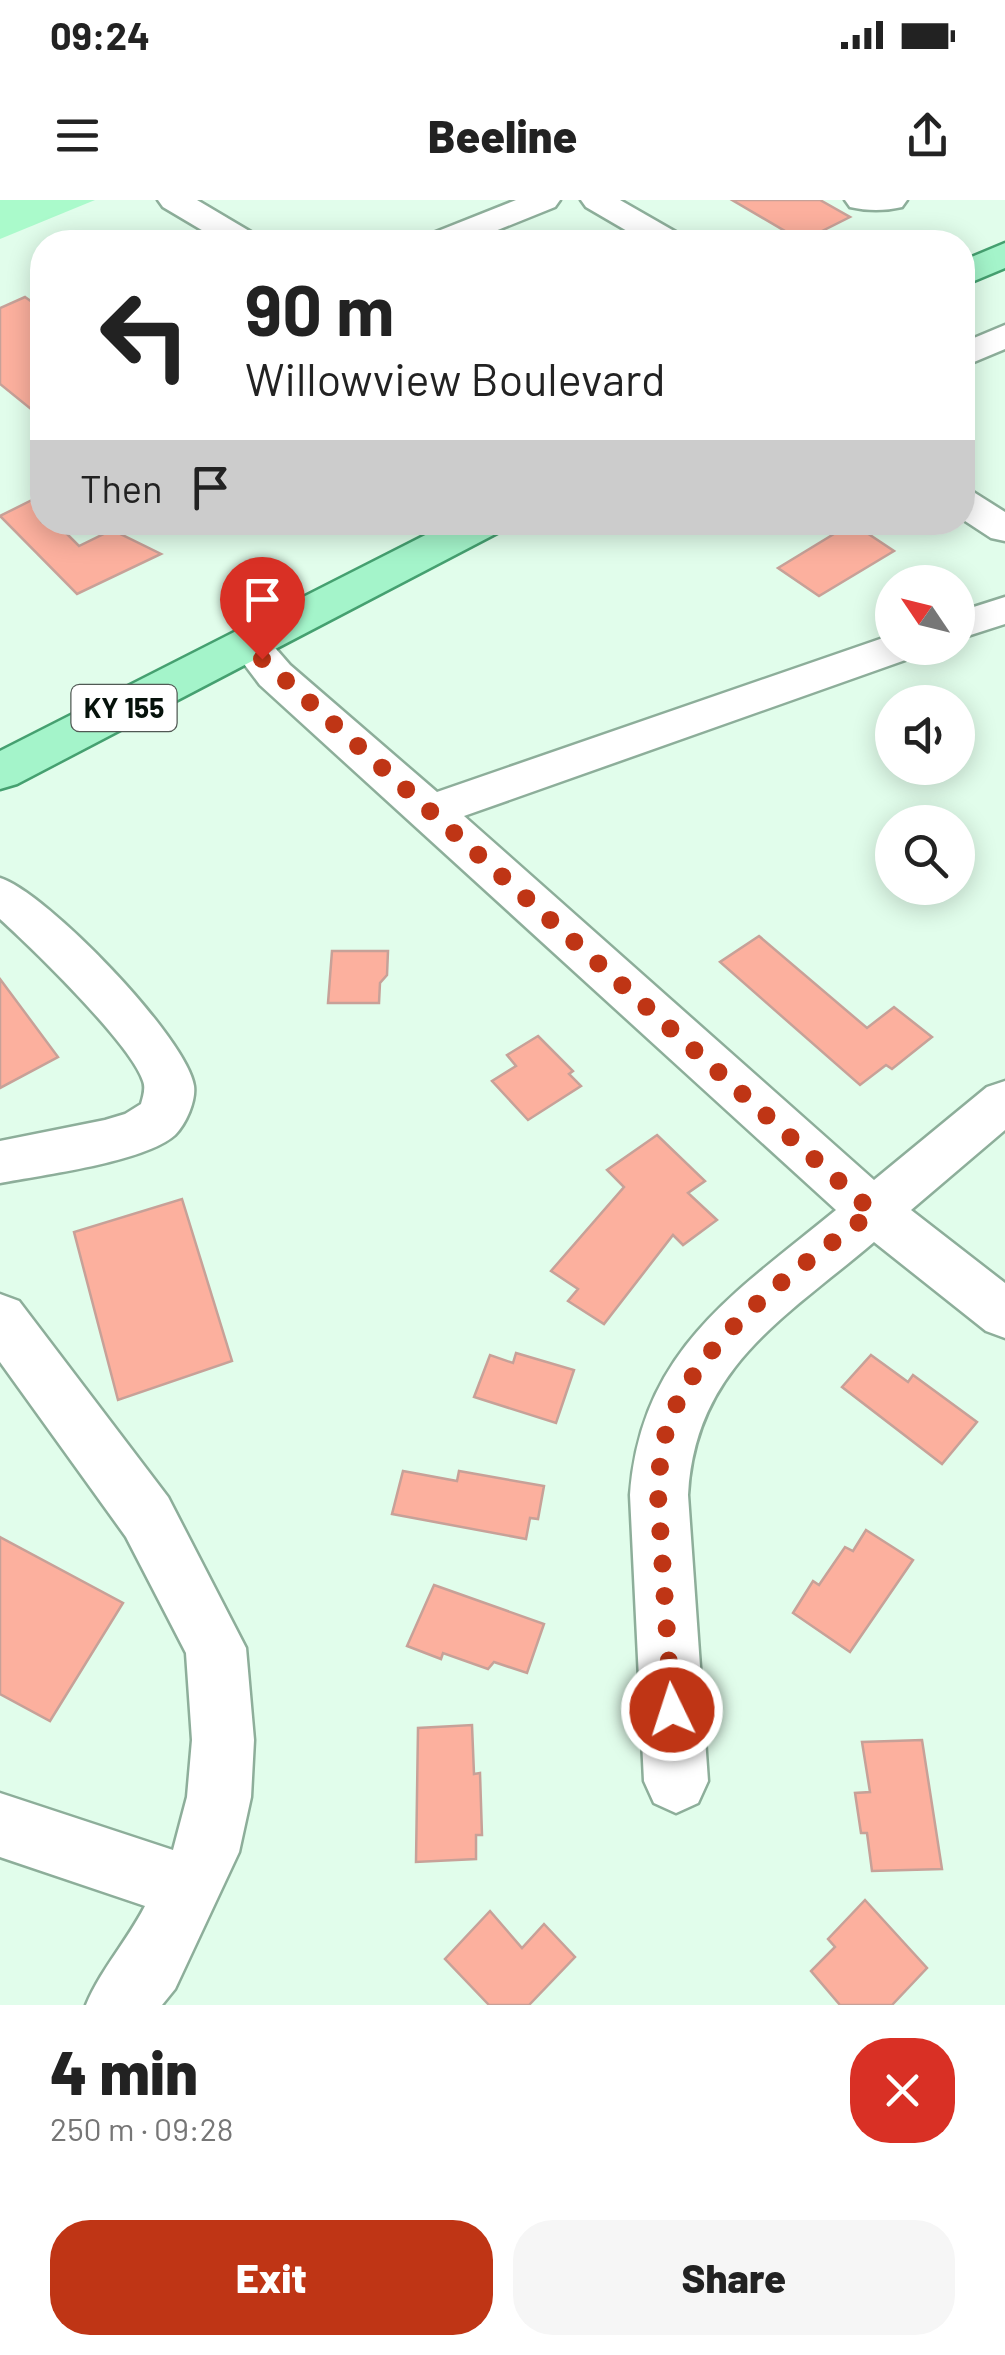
<!DOCTYPE html>
<meta charset="utf-8">
<style>
body{margin:0;font-family:Barlow,sans-serif;background:#f6f6f6;color:#222;height:100vh;display:flex;flex-direction:column;font-size:38px;white-space:nowrap}
*{box-sizing:border-box;margin:0}
p{font-size:32px;color:#767676}
.icon{flex:none;width:55px;height:55px;fill:none;stroke:currentColor;stroke-width:2;stroke-linecap:round;stroke-linejoin:round}
.map{position:relative;height:1805px;overflow:hidden}
.sheet{display:flex;flex-direction:column;background:#fff;flex:1}
.sheet>*{flex:none}
.guide{position:absolute;left:30px;top:30px;width:945px;height:305px;border-radius:40px;box-shadow:0 5px 25px #0003;background:#fff;color:#222;overflow:hidden}
.needle{width:65px;rotate:305deg}
.fabs{position:absolute;left:875px;top:365px;display:grid;gap:20px}
.fabs a{display:grid;place-items:center;width:100px;height:100px;border-radius:50%;background:#fff;box-shadow:0 5px 25px #0003;font-size:50px}
.pin{position:absolute;display:grid;place-items:center;width:85px;height:85px;color:#fff;margin:-102px -42px;border-radius:50% 50% 50% 0;rotate:-45deg;box-shadow:0 0 10px #0007}
.pin .icon{rotate:45deg}
.me{position:absolute;width:110px;margin:-55px;rotate:356deg;stroke-linejoin:round;filter:drop-shadow(0 0 8px #0008)}
.turn{display:flex;align-items:center;gap:35px;height:210px;padding:0 50px;font-size:45px}
.turn .icon{width:130px;height:130px;stroke-width:2.5}
.turn b{display:block;font-size:70px;line-height:85px}
.then{display:flex;align-items:center;height:95px;padding:0 50px;background:#0003;gap:20px;font-size:38px}
.round{display:grid;place-items:center;flex:none;width:105px;height:105px;border-radius:40px;background:#f6f6f6}
.headline{display:flex;align-items:center;justify-content:space-between;height:170px;padding:0 50px}
h1{font-size:60px;font-weight:800;line-height:75px}
.action{display:flex;gap:20px;margin-top:auto;padding:20px 50px}
.action a{flex:1;height:115px;border-radius:40px;background:#bf3515;color:#fff;font-size:40px;font-weight:800;line-height:115px;text-align:center}
.action a+a{background:#f6f6f6;color:#222}
.status{display:flex;justify-content:space-between;align-items:center;height:70px;padding:0 50px;background:#fff;direction:ltr}
.status svg{height:28px;fill:currentColor}
header{display:flex;justify-content:space-between;align-items:center;height:130px;padding:0 50px;background:#fff;font-size:45px;font-weight:800}
.map>svg:first-child{display:block}
</style>
<div class="status"><b>09:24</b><svg viewBox="0 0 49 12"><path d="M0 12V9h3v3zM5 12V6h3v6zM10 12V3h3v9zM15 12V0h3v12zM26 1h20v11H26zM47 4h2v5h-2z"/></svg></div>
<header><svg class="icon" aria-label="menu" viewBox="0 0 24 24"><path d="M4 6h16M4 12h16M4 18h16"/></svg>Beeline<svg class="icon" aria-label="share" viewBox="0 0 24 24"><path d="M12 15V3M7 8l5-5 5 5M5 13v7h14v-7"/></svg></header>
<div class="map">
<svg width="1005" height="1805" viewBox="0 0 1005 1805">
<rect width="100%" height="100%" fill="#e1fdeb"/>
<polygon fill="#aafacb" points="0,0 95,0 0,39"/>
<g fill="#fcb09e" stroke="#c7a198" stroke-width="2.5">
<polygon points="732,0 820,0 850,17 802,41"/>
<polygon points="25,97 42,109 42,218 0,184 0,108"/>
<polygon points="32,300 42,310 42,322 55,322 79,346 112,330 161,354 77,394 0,316"/>
<polygon points="852,323 894,351 819,396 778,368"/>
<polygon points="759,736 867,828 894,807 932,837 892,869 886,865 860,885 720,762"/>
<polygon points="332,751 388,751 387,775 380,783 379,803 328,803"/>
<polygon points="0,779 58,857 0,888"/>
<polygon points="538,836 573,871 569,874 581,886 528,920 492,881 516,866 507,855"/>
<polygon points="657,935 705,981 688,993 717,1020 683,1045 673,1035 604,1124 568,1101 578,1089 551,1071 624,987 607,970"/>
<polygon points="182,999 232,1161 118,1200 74,1032"/>
<polygon points="516,1153 574,1170 556,1223 474,1197 490,1155 513,1163"/>
<polygon points="871,1155 908,1182 913,1175 977,1222 942,1264 842,1187"/>
<polygon points="403,1271 457,1281 459,1271 544,1286 538,1319 530,1318 526,1339 392,1314"/>
<polygon points="866,1330 913,1360 850,1452 793,1413 813,1381 819,1385 845,1347 853,1351"/>
<polygon points="0,1337 123,1403 50,1521 0,1494"/>
<polygon points="434,1385 544,1424 527,1473 494,1462 488,1469 443,1453 441,1459 407,1446"/>
<polygon points="472,1525 474,1574 480,1573 482,1635 476,1635 476,1659 416,1662 418,1528"/>
<polygon points="922,1540 942,1669 872,1671 867,1633 861,1633 855,1593 870,1592 862,1542"/>
<polygon points="865,1700 927,1768 892,1805 840,1805 811,1771 835,1747 828,1739"/>
<polygon points="490,1711 522,1748 544,1724 575,1757 529,1805 489,1805 445,1759"/>
</g>
<g fill="none" stroke-linecap="round" stroke-linejoin="round">
<defs>
<g id="minor">
<polygon points="158,0 197,0 256,35 260,42 222,42 163,7"/>
<polygon points="516,0 560,0 555,7 468,42 424,42 428,35"/>
<polygon points="581,0 620,0 681,35 685,42 646,42 586,7"/>
<path d="M845 0H907L902 7C885 11 867 11 850 7Z"/>
<polygon points="1005,125 1005,149 962,167 962,143"/>
<polygon points="962,289 975,293 1005,312 1005,341 991,338 962,319"/>
<polygon points="1005,397 1005,424 958,439 958,412"/>
<path d="M249 430 263 434 290 465 437 592 883 438 892 436V448H917L911 458 464 616 874 980 987 887 1005 881V930L911 1010 1005 1083V1138L986 1131 874 1042C785 1118 695 1167 688 1295L708 1581 698 1603 676 1613 654 1603 644 1581 630 1295C641 1150 734 1094 836 1010L260 485 229 444 235 434Z"/>
<path d="M0 678C46 692 187 838 194 886 196 901 186 924 175 935 145 962 42 975 0 983V941L105 920 125 914 141 904C143 897 146 888 143 881 131 844 32 748 0 719Z"/>
<path d="M0 1094 19 1101 168 1297 246 1448 254 1540 251 1597 239 1652 175 1789 162 1805H86C101 1769 127 1741 145 1706L0 1657V1593L173 1650 187 1597 192 1540 186 1453 126 1337 0 1162Z"/>
</g>
<g id="major">
<polygon points="1005,43 1005,68 962,86 962,61"/>
<polygon points="451,322 507,322 501,331 17,584 0,589 0,551"/>
</g>
</defs>
<use href="#minor" stroke="#8dae9a" stroke-width="5"/>
<use href="#major" stroke="#45a070" stroke-width="5"/>
<use href="#minor" fill="#fff" fill-rule="evenodd"/>
<use href="#major" fill="#a4f4ca" fill-rule="evenodd"/>
</g>
<g fill="none" stroke-linecap="round" stroke-linejoin="round">
<path stroke="#bf3515" stroke-width="18" stroke-dasharray="0 32.4" d="M262 459 873 1012C803 1064 709 1130 673 1212 662 1237 659 1268 658 1295L672 1510"/>
</g>
<g text-anchor="middle" stroke-width="8" stroke-linejoin="round" paint-order="stroke">
<rect fill="#fff" stroke="#515954" stroke-width="2.5" x="71.5" y="485" width="105" height="46" rx="8"/>
<g font-size="28" font-weight="bold" fill="#06120b">
<text x="124" y="518">KY 155</text>
</g>
</g>
</svg>
<div class="fabs">
<a><svg class="needle" viewBox="-14 -14 28 28"><path d="M0-13l5 13h-10z" fill="#e53935"/><path d="M0 13l5-13h-10z" fill="#767676"/></svg></a>
<a><svg class="icon" aria-label="sound" viewBox="0 0 24 24"><path d="M4 9h4l5-4v14l-5-4H4zM17 9q2 3 0 6"/></svg></a>
<a><svg class="icon" aria-label="search" viewBox="0 0 24 24"><circle cx="10" cy="10" r="6"/><path d="M15 15l6 6"/></svg></a>
</div>
<div class="pin" style="left:262px;top:459px;background:#d93025"><svg class="icon" aria-label="arrive" viewBox="0 0 24 24"><path d="M6 21V4h12l-3 4 3 4H6"/></svg></div>
<svg class="me" style="left:672px;top:1510px" viewBox="-20 -20 40 40"><circle r="17" fill="#bf3515" stroke="#fff" stroke-width="3"/><path d="M0-11L8 9 0 5-8 9z" fill="#fff"/></svg>
<div class="guide">
<div class="turn"><svg class="icon" aria-label="left" viewBox="0 0 24 24"><path d="M17 20v-9H6M10 6l-5 5 5 5"/></svg><div><b>90 m</b>Willowview Boulevard</div></div>
<div class="then">Then<svg class="icon" aria-label="arrive" viewBox="0 0 24 24"><path d="M6 21V4h12l-3 4 3 4H6"/></svg></div>
</div>
</div>
<section class="sheet">
<div class="headline"><div><h1>4 min</h1><p>250 m · 09:28</p></div><a class="round" style="background:#d93025;color:#fff"><svg class="icon" aria-label="close" viewBox="0 0 24 24"><path d="M6 6l12 12M18 6L6 18"/></svg></a></div>
<div class="action"><a>Exit</a><a>Share</a></div>
</section>
